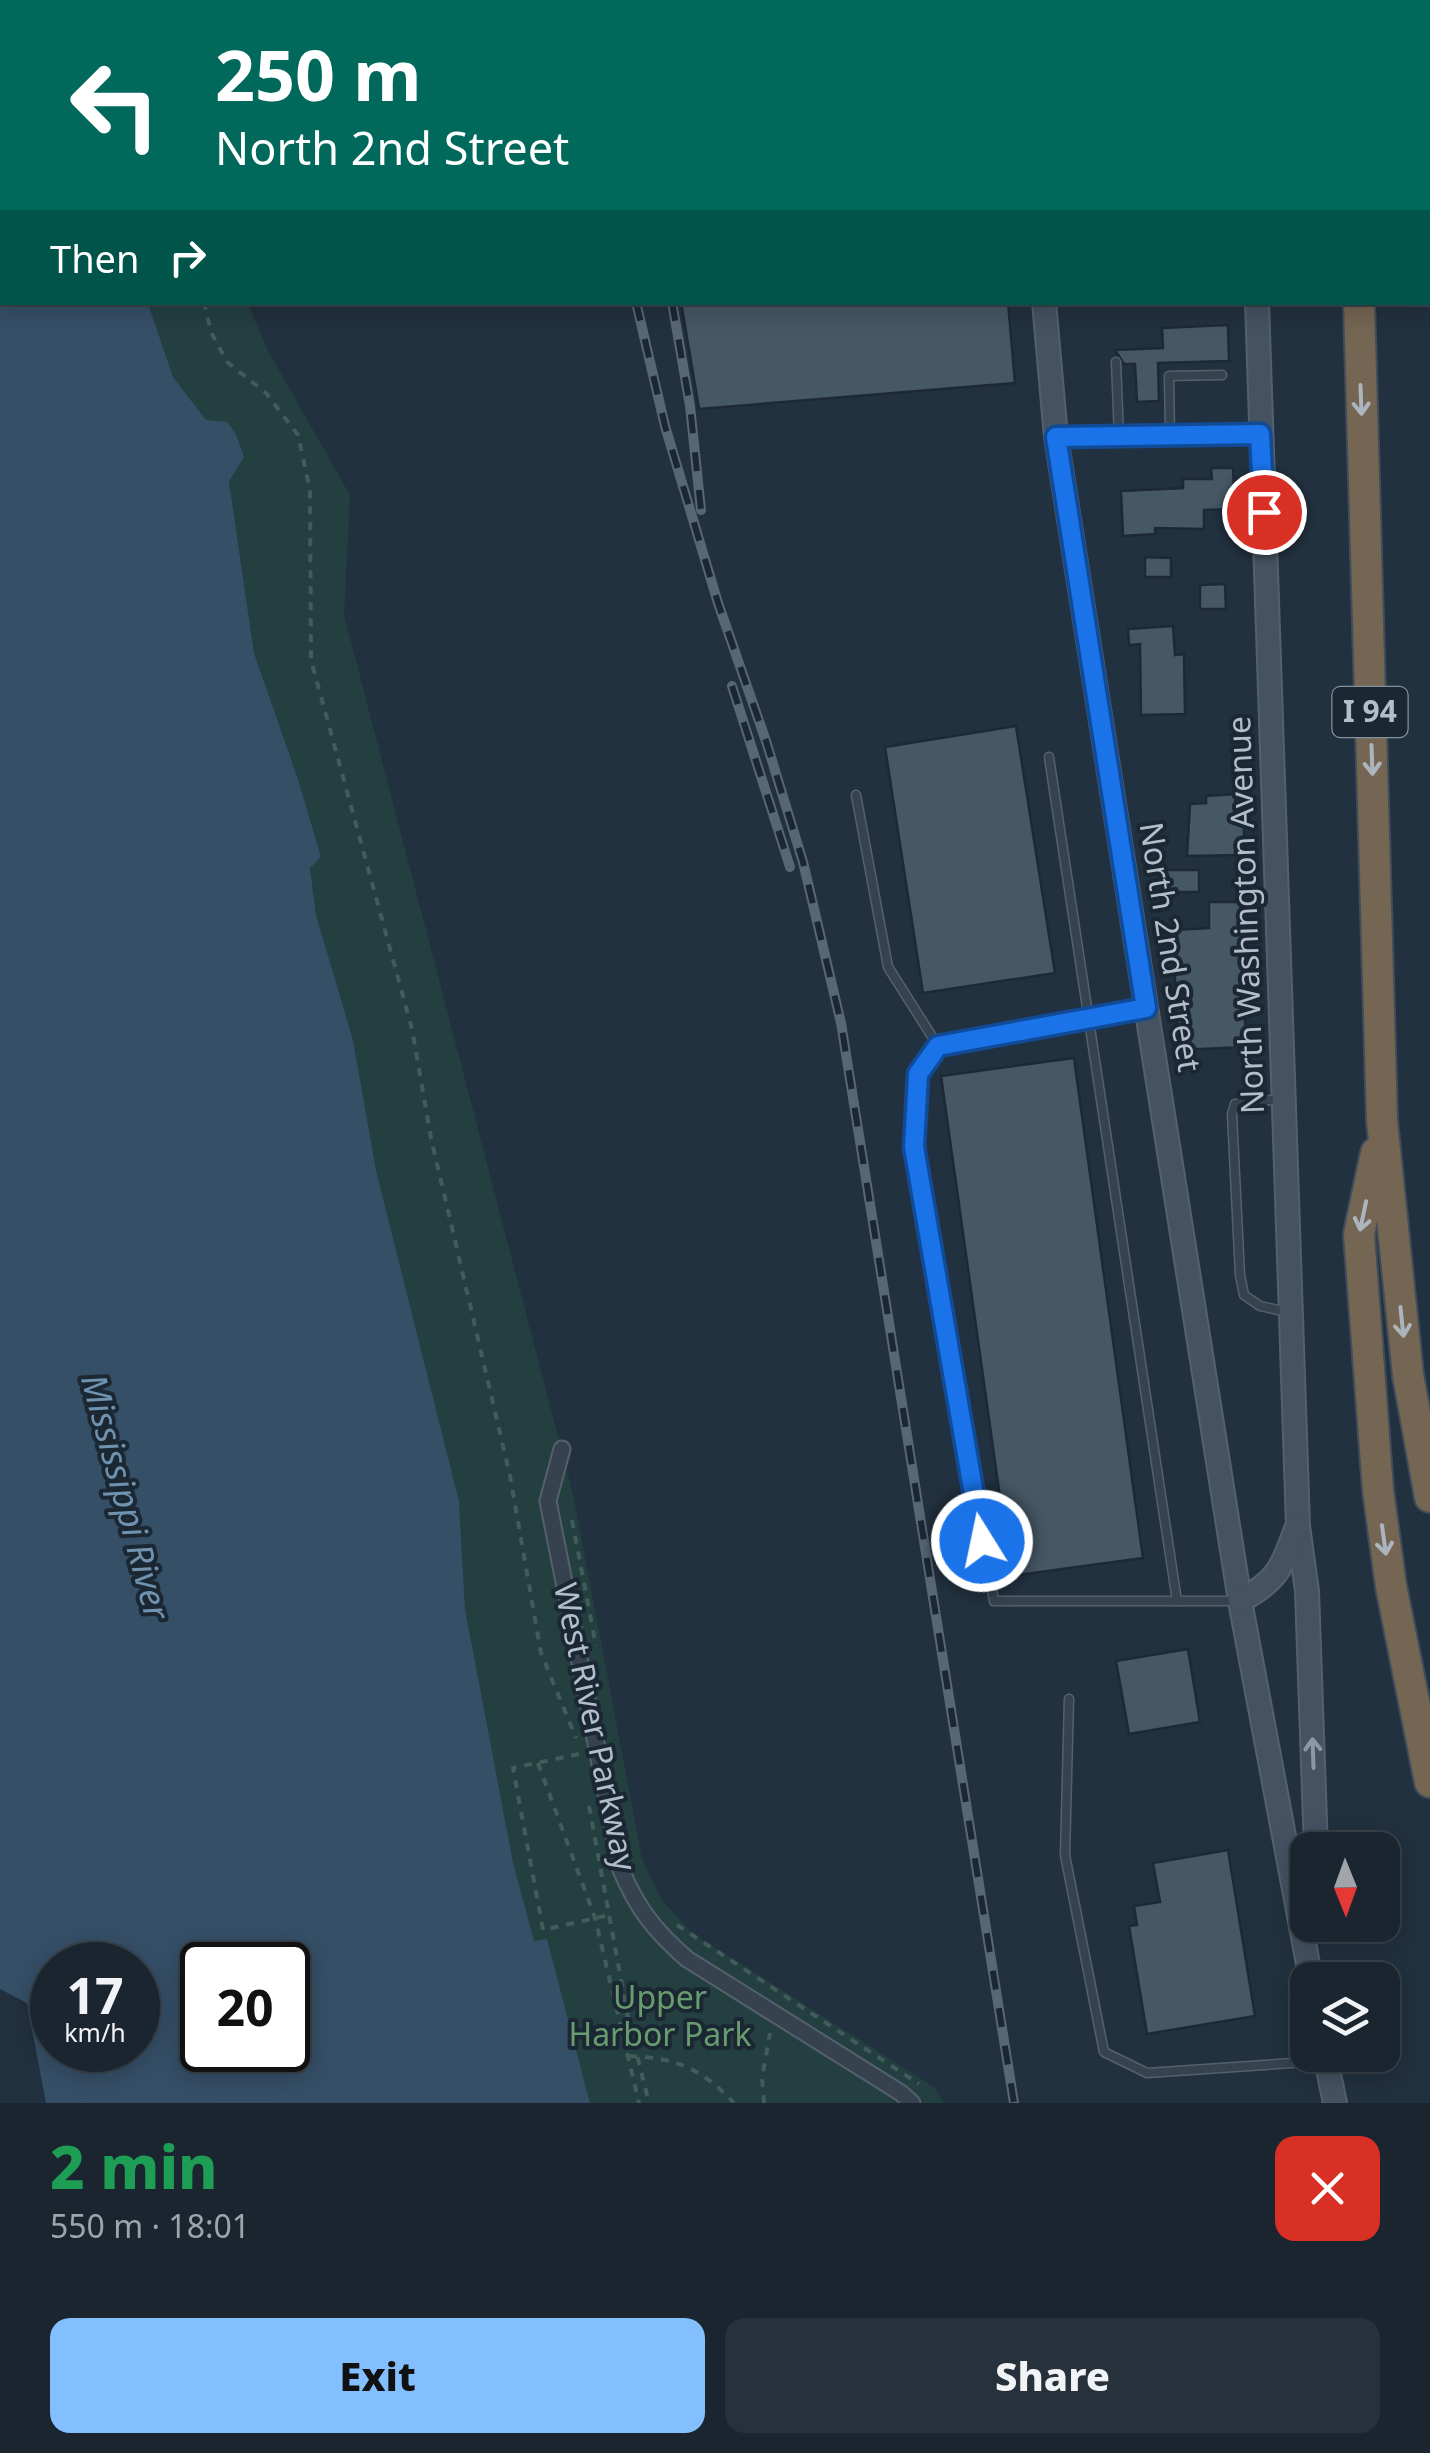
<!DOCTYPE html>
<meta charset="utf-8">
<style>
body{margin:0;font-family:"Noto Sans",sans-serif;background:#27313b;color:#f1f3f6;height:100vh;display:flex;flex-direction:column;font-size:38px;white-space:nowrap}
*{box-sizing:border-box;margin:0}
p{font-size:32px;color:#9fa5aa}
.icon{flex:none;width:55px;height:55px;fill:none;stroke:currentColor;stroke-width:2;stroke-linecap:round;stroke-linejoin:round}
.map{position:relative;height:2103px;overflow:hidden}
.drawer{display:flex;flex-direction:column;background:#1a252f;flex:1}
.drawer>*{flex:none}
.hud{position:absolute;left:0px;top:0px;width:1430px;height:305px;box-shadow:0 5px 25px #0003,0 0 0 2px #38424b;background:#00695c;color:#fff;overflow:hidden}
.needle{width:65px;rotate:179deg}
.tools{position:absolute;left:1290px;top:1832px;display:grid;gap:20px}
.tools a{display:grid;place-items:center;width:110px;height:110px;border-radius:20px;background:#1a252f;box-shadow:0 5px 25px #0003,0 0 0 2px #38424b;font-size:50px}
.speed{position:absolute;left:30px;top:1942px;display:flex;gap:20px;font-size:50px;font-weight:700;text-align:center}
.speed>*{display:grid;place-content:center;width:130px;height:130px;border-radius:50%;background:#1a252f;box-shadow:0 5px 25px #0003,0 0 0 2px #38424b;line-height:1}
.speed small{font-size:25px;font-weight:400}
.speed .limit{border:5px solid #111;border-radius:15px;background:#fff;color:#111}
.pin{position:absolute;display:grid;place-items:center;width:85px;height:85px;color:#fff;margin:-42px;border:5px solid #fff;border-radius:50%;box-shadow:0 2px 10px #0007}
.me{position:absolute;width:110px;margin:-55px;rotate:350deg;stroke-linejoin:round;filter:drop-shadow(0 0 8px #0008)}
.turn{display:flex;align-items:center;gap:35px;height:210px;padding:0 50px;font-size:45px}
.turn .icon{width:130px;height:130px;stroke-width:2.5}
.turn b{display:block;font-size:70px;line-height:85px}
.then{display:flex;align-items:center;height:95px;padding:0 50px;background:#0003;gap:20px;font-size:38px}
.round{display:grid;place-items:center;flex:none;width:105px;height:105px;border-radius:20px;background:#27313b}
.overview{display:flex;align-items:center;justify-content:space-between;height:170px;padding:0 50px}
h1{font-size:60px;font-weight:800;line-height:75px;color:#1e9e55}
.cta{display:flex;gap:20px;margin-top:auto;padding:20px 50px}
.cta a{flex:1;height:115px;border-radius:20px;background:#83befe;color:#111;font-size:40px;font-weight:800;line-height:115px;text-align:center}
.cta a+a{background:#27313b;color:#f1f3f6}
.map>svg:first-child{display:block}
</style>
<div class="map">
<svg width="1430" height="2103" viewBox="0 0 1430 2103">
<rect width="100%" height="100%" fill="#22313f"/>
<polygon fill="#243f40" points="148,303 248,303 267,349 350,495 344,615 573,1494 642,1859 661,1899 692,1933 934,2087 944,2103 590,2103 547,1940 534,1942 513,1862 465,1609 459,1501 376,1170 353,1040 316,915 310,868 321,857 298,779 254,653 229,480 206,420 173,377"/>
<path fill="#354f67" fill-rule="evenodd" d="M0 0 67 2H2V302L148 303 173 377 206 420 227 422 236 434 244 457 229 481 254 653 298 779 321 857 310 868 316 915 353 1040 376 1170 459 1501 465 1609 513 1862 534 1941 547 1939 590 2103H46L27 2003 0 1989ZM52 1965H138V2050H52ZM202 1965H288V2050H202Z"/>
<g fill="#465765" stroke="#1d2a36" stroke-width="2.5">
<polygon points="681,302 1008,302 1015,383 699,409"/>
<polygon points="1228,325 1229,361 1158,363 1159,401 1137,402 1135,364 1124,364 1115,350 1163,348 1162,328"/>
<polygon points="1211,468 1233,468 1235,509 1204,510 1204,529 1155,528 1155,534 1123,536 1121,491 1183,488 1183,479 1212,479"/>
<polygon points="1145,557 1171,558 1171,577 1145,577"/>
<polygon points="1225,584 1226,609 1200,609 1200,585"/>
<polygon points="1173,626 1175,655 1184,654 1185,714 1141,715 1140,644 1129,645 1128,629"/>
<polygon points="1016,726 1055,973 923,993 885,747"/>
<polygon points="1235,794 1236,823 1244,823 1244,855 1187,856 1190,804 1206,803 1206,796"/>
<polygon points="1162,870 1199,870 1199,892 1163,892"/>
<polygon points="1209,902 1247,902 1249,966 1243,966 1246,1047 1178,1050 1173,930 1209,928"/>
<polygon points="1074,1058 1143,1558 1011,1576 941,1076"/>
<polygon points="1188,1649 1200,1722 1129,1734 1116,1661"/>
<polygon points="1228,1850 1255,2016 1147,2034 1129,1926 1137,1925 1134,1906 1160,1902 1153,1863"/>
</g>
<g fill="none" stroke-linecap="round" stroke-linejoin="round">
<defs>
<g id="lane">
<polyline points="1022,2 1118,0"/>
<polyline points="1116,362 1119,436"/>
<polyline points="1170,435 1169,376 1222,375"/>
<polyline points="1049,757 1177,1601"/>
<polyline points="856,795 888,967 938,1046"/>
<polyline points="1141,1009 938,1046 917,1074 914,1147 994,1601 1235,1601"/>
<polyline points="1281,1099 1235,1104 1232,1114 1240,1275 1244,1295 1260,1306 1287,1312"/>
<polyline points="1069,1699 1065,1855 1104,2052 1147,2073 1322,2061"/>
</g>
<g id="street">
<polyline points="216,0 218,2"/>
<polyline points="283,2 285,0"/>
<polyline points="1056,437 1261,434"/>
<path d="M562 1449 548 1501 621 1870C638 1910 655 1931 687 1959L901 2093 912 2103"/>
</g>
<g id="secondary">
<polyline points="1017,0 1017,2"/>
<polyline points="1249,0 1250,2"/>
<polyline points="1044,302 1056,437 1240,1601 1311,1980"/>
<polyline points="1257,302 1298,1526 1307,1591 1316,1850"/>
<path d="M1240 1601C1278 1580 1281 1569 1296 1529"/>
<polyline points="1325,2055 1335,2103"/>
</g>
<g id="highway">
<polyline points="1356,0 1356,2"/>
<polyline points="1359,302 1382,1121 1408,1375 1430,1497"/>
<polyline points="1376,1153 1359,1234 1378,1490 1391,1586 1430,1782"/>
</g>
</defs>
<use href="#lane" stroke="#54616d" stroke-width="11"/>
<use href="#street" stroke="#54616d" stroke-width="19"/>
<use href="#secondary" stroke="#54616d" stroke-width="26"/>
<use href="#highway" stroke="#414e5a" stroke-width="34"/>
<g stroke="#425c5c" stroke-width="4" stroke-dasharray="8 8" stroke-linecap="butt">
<polyline points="325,2 326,0"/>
<polyline points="204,302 211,332 227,362 266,393 298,435 310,490 311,660 412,1029 431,1138 510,1476 541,1653 576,1738"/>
<polyline points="572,1520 596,1646"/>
<polyline points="579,1754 513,1768 543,1930 609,1915"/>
<polyline points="538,1763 595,1918 639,2103"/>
<polyline points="589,1806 629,2023 649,2103"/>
<polyline points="677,1925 919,2084"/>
<path d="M629 2056C676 2058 701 2068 734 2103"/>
<polyline points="764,2103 762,2078 770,2033"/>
</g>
<use href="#lane" stroke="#36434f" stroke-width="8"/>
<use href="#street" stroke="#36434f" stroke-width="15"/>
<use href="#secondary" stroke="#445262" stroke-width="22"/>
<use href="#highway" stroke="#756553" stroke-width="30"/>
<defs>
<g id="rail">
<polyline points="508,0 510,2"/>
<polyline points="536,0 537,2"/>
<polyline points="566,0 566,2"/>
<polyline points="636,302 665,426 718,603 766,741 803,862 841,1023 1014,2103"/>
<polyline points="672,302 690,406 701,510"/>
<polyline points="732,686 790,867"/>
</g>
</defs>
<use href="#rail" stroke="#586776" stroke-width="10"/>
<use href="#rail" stroke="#1b2834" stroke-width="6" stroke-dasharray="19" stroke-linecap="butt"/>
</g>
<defs><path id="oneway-shaft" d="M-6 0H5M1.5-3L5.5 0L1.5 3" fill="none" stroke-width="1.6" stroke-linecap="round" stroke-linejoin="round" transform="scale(2.5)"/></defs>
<g stroke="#acb5be">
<use href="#oneway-shaft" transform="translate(1361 400) rotate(88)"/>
<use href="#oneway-shaft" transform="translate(1372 760) rotate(88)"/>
<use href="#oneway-shaft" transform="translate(1363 1216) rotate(102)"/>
<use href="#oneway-shaft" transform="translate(1402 1322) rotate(84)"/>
<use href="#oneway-shaft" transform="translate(1384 1540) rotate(82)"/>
</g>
<use stroke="#8c98a6" href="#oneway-shaft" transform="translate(1313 1753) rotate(-92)"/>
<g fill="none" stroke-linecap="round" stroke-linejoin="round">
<defs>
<polyline id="route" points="982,1541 914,1147 918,1074 938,1046 1146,1008 1056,437 1260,434 1264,512"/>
</defs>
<use href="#route" stroke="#114b97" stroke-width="25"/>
<use href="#route" stroke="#1a73e8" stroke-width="18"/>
</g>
<g text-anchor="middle" stroke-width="8" stroke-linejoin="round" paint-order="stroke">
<rect fill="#1b2834" stroke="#85919d" stroke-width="2.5" x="1332.5" y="687" width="75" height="50" rx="8"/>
<g font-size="30" font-weight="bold" fill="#b2beca">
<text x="1370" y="722">I 94</text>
</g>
<g font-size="32" fill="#b2beca" stroke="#1b2834">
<text transform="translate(1246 915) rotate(-92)" y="11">North Washington Avenue</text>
<text transform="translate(1170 947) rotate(81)" y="11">North 2nd Street</text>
<text transform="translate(595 1727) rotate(78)" y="11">West River Parkway</text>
</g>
<g font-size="32" fill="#689c6f" stroke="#1b2834">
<text x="660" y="2009">Upper<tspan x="660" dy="37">Harbor Park</tspan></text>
</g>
<g font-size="35" font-style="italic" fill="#7092af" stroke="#1b2834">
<text transform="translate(125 1497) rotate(75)" y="12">Mississippi River</text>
</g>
</g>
</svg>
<div class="tools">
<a><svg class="needle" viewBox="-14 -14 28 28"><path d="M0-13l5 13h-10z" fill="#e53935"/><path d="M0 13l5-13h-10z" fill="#9fa5aa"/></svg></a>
<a><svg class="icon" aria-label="layers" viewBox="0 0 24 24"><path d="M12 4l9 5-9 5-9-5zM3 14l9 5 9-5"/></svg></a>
</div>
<div class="speed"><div>17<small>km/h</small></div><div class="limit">20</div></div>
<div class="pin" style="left:1264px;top:512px;background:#d93025"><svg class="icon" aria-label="arrive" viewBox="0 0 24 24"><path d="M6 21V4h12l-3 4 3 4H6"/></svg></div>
<svg class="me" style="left:982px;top:1541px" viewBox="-20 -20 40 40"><circle r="17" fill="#1a73e8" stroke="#fff" stroke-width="3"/><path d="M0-11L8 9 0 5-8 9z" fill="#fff"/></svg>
<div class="hud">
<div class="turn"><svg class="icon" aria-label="left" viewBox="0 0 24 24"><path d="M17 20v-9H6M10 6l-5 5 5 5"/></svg><div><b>250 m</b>North 2nd Street</div></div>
<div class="then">Then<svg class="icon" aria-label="right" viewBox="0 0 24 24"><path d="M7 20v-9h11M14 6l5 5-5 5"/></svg></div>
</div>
</div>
<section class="drawer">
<div class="overview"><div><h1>2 min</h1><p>550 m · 18:01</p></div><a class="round" style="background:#d93025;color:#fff"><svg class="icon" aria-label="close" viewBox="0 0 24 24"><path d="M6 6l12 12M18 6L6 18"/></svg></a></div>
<div class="cta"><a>Exit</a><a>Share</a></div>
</section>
